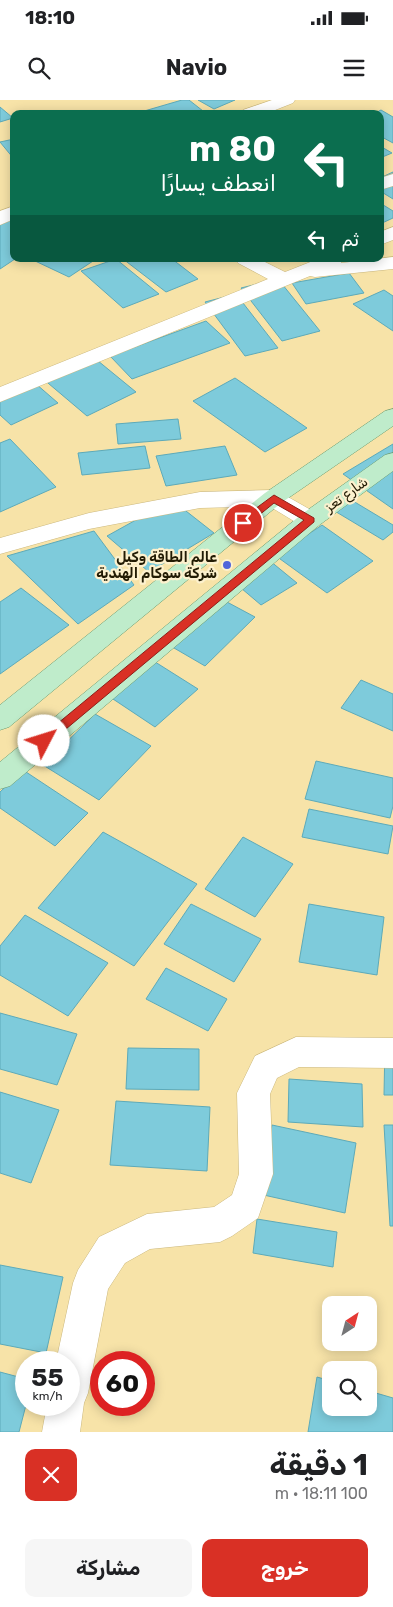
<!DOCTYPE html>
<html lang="ar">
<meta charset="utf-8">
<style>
body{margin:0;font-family:Rubik,Vazirmatn,sans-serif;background:#f6f6f6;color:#202124;direction:rtl;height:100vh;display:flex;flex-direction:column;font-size:19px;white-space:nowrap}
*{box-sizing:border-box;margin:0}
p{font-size:16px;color:#757577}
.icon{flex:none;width:28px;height:28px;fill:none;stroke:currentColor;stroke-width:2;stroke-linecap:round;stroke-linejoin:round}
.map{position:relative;height:1332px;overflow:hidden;direction:ltr}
.sheet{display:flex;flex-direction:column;background:#fff;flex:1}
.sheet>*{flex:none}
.banner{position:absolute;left:10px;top:10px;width:374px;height:152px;border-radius:10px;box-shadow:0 2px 12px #0003;direction:rtl;background:#0b6e4f;color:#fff;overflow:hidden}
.needle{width:32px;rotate:36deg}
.buttons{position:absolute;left:322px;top:1196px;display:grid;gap:10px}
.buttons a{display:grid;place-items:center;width:55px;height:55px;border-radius:10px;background:#fff;box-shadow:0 2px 12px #0003;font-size:25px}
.speed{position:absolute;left:15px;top:1251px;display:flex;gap:10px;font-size:25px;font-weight:700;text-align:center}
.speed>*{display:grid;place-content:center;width:65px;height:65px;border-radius:50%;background:#fff;box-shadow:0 2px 12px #0003;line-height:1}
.speed small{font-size:12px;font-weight:400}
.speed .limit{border:8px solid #d22;background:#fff;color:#111}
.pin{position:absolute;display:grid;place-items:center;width:42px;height:42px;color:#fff;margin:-21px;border:2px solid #fff;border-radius:50%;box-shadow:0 1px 5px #0007}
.me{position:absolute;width:55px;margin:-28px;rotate:50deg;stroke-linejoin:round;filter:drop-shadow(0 0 4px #0008)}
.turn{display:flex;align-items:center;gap:18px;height:105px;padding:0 25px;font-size:22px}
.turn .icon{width:65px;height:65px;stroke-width:2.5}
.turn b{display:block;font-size:35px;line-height:42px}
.then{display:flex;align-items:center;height:48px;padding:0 25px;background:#0003;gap:10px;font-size:19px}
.round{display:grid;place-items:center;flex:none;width:52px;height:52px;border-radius:10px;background:#f6f6f6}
.headline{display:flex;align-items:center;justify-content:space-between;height:85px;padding:0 25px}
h1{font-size:30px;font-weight:700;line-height:38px}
.button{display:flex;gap:10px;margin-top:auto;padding:10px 25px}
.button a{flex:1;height:58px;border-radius:10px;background:#d93025;color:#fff;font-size:20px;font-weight:700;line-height:58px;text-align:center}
.button a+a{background:#f6f6f6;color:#202124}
.status{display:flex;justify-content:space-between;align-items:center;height:35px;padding:0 25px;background:#fff;direction:ltr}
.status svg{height:14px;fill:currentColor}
header{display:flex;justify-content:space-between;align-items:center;height:65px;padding:0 25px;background:#fff;font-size:22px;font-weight:700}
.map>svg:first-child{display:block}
</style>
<div class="status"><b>18:10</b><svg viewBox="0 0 49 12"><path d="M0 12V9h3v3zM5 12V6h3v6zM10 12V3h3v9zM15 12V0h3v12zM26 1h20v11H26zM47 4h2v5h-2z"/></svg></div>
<header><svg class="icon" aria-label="menu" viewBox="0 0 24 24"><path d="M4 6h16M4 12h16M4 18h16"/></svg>Navio<svg class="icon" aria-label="search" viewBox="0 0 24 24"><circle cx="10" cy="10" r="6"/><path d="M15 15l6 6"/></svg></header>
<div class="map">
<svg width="393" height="1332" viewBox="0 0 393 1332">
<rect width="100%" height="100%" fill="#f7e3a8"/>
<g fill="#7ecbdb" stroke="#5daab9">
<polygon points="182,0 189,0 203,11 193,14 134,14"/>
<polygon points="198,0 235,0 214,9"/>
<polygon points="0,7 13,18 0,22"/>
<polygon points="381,10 393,17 393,43 380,36 380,14 373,14"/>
<polygon points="14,39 14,59 0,42"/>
<polygon points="380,46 392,53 380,58"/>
<polygon points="393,72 393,99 380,91 380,78"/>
<polygon points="380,103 393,111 393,118 380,124"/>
<polygon points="14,111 15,159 0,169 0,115"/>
<polygon points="36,159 96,159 69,177 33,160"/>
<polygon points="116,159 159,194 123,208 81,171"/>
<polygon points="123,159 172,159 198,179 166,192"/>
<polygon points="349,173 364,193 306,204 292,183"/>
<polygon points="278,179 320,231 282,241 241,188"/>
<polygon points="384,190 393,196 393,231 353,204"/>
<polygon points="236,194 278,248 245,256 205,202"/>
<polygon points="206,221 230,243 132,279 110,256"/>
<polygon points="92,256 136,292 87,316 42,278"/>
<polygon points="28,277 58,303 11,325 0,315 0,290"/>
<polygon points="235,278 307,328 265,352 193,301"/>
<polygon points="178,319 181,339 118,344 116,324"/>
<polygon points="10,339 56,387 0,412 0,343"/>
<polygon points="393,344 393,409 343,374"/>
<polygon points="145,346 150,368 82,375 78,353"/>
<polygon points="225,346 237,375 166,386 156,356"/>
<polygon points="343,395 393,425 393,432 383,440 328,407"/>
<polygon points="172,400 214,433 149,472 107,436"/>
<polygon points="322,425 373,461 327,493 276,456"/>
<polygon points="94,431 134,485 78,524 7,456"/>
<polygon points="264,456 297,483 261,505 228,477"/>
<polygon points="21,488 69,525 0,574 0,502"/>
<polygon points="212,494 255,517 205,566 162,541"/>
<polygon points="152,560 198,589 155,627 110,597"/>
<polygon points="361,580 393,594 393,631 341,608"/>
<polygon points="95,614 151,646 99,700 43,665"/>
<polygon points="316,661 393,678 393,706 390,718 305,699"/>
<polygon points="23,670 88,713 55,746 0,708 0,692"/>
<polygon points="309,709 393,726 388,754 302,737"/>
<polygon points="103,732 197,784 134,866 38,808"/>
<polygon points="243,737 293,764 255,817 205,789"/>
<polygon points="191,804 261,839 234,882 164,844"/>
<polygon points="309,804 384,817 377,875 299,862"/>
<polygon points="25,815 108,863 68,916 0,875 0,846"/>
<polygon points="166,868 227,899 208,931 146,899"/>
<polygon points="0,913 77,934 57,985 0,969"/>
<polygon points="385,942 393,943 393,995 384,995"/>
<polygon points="128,948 199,949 199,990 126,989"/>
<polygon points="289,979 362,984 363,1027 288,1022"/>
<polygon points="0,992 59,1010 31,1083 0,1073"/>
<polygon points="116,1001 210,1007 207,1071 110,1065"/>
<polygon points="272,1025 356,1043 345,1113 259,1094"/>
<polygon points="384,1025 393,1025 393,1126 390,1126"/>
<polygon points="257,1119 337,1132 333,1167 253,1153"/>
<polygon points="0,1165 63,1177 46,1253 0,1244"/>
<polygon points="0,1272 26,1279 26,1305 19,1332 0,1332"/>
<polygon points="317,1277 331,1281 331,1308 369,1308 369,1291 393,1298 393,1332 308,1332"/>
</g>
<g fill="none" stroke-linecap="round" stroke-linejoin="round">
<defs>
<g id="minor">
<polygon points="272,0 295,0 293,3 265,14 241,14 243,10"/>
<polygon points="393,74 393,86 380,90 380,78"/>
<polygon points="14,106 14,119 0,125 0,111"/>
<polygon points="393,127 393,140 380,145 380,132"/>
<polygon points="393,157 393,169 315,177 310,176 0,302 0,287 268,179 238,163 236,159 259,159 285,172 318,159 343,159 341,163"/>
<polygon points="273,390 281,393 318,414 322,420 318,426 310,428 302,426 269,406 200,408 89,429 0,454 0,438 89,413 200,392"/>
<polygon points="296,937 393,938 393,968 299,967 277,978 270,994 273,1074 258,1118 232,1136 220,1142 150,1149 125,1163 108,1189 88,1293 84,1303 80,1332 42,1332 47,1305 69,1305 69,1262 56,1262 73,1183 78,1170 99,1137 147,1114 214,1107 232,1095 239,1074 237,993 255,956"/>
</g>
<g id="primary">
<polygon points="393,309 393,326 281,403 9,627 0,630 0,605 265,393 385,311"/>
<polygon points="393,353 393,371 318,426 10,686 0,689 0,662 302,414 385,355"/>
</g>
</defs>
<use href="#minor" stroke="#cbb87e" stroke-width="1"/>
<use href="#primary" stroke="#6c9b6f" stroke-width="1"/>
<use href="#minor" fill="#fff" fill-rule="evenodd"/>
<use href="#primary" fill="#bfeccb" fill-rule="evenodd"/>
</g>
<polygon fill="#d93025" stroke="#8d1f18" points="274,395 314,418 314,422 48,644 40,644 39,641 40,638 304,420 274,403 247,425 240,425 240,420"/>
<circle fill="#5064da" stroke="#fdf1ce" stroke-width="2" cx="227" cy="465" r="5"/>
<g text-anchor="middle" stroke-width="4.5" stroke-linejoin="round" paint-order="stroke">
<g font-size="14" fill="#221b04" stroke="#fdf1ce">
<text transform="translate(346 394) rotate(-36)" y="5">شارع تعز</text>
</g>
<g font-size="14" font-weight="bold" fill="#221b04" stroke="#fdf1ce" text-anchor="end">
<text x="217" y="462">عالم الطاقة وكيل<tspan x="217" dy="16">شركة سوكام الهندية</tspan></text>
</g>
</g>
</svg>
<div class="buttons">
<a><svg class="needle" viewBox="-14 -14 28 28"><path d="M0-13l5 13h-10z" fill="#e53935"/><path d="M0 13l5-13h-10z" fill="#757577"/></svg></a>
<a><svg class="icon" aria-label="search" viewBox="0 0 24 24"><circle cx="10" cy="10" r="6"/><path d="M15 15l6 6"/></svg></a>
</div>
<div class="speed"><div>55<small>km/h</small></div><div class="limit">60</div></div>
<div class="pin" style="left:243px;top:423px;background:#d93025"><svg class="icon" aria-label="arrive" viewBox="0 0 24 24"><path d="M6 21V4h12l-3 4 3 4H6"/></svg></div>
<svg class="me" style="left:44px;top:641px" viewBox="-20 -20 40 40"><circle r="19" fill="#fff"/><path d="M0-13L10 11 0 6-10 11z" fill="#d93025"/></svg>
<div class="banner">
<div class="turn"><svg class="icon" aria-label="left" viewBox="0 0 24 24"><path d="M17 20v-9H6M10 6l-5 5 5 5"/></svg><div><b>80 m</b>انعطف يسارًا</div></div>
<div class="then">ثم<svg class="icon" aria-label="left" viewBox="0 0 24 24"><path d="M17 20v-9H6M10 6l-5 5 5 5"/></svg></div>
</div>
</div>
<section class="sheet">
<div class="headline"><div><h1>1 دقيقة</h1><p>100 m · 18:11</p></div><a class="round" style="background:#d93025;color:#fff"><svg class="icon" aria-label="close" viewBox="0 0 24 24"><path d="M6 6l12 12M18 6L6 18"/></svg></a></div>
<div class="button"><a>خروج</a><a>مشاركة</a></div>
</section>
